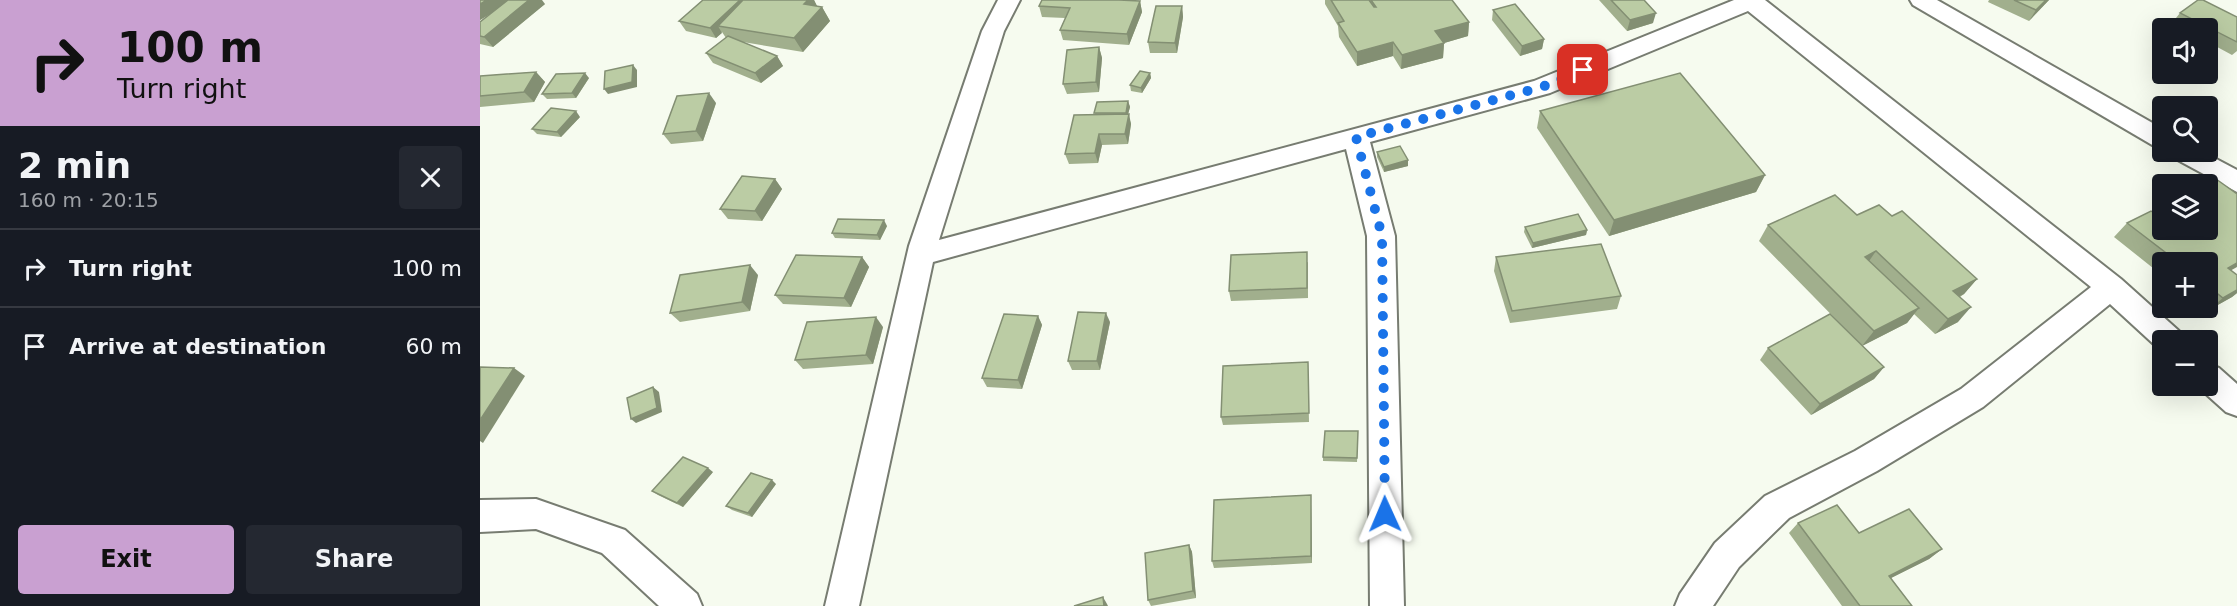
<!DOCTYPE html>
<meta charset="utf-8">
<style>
body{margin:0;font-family:"DejaVu Sans",sans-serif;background:#242831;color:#f1f3f6;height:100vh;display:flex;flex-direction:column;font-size:22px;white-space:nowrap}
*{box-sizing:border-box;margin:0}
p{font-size:20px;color:#9ea1a6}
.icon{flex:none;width:33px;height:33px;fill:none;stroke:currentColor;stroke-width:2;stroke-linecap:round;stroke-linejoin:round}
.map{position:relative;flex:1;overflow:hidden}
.panel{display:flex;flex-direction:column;background:#171b24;width:480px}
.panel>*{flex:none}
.guide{background:#c9a0d1;color:#111;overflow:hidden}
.fabs{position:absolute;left:1672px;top:18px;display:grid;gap:12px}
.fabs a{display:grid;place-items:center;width:66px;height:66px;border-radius:6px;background:#171b24;box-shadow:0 6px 24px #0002;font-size:30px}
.pin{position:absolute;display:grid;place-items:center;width:51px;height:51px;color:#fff;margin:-26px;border-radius:12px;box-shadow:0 3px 9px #0006}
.me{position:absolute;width:66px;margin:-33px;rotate:359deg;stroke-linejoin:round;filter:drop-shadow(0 0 4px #0008)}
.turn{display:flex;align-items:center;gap:21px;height:126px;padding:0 18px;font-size:27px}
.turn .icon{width:78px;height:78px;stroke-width:2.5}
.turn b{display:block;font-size:42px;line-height:51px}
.round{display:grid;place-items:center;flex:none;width:63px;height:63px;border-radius:6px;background:#242831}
.summary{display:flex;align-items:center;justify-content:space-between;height:102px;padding:0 18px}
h1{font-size:36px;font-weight:600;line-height:45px}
.button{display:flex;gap:12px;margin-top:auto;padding:12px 18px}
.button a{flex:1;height:69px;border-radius:6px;background:#c9a0d1;color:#111;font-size:24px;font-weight:600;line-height:69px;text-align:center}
.button a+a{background:#242831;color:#f1f3f6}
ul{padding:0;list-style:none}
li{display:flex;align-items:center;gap:18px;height:78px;padding:0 18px;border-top:2px solid #363941}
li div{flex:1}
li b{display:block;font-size:22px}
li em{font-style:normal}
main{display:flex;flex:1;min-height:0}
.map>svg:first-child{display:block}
</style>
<main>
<section class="panel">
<div class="guide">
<div class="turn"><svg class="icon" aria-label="right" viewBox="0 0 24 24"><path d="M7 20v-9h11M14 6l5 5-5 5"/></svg><div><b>100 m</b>Turn right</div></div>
</div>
<div class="summary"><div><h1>2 min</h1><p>160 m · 20:15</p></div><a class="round"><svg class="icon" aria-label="close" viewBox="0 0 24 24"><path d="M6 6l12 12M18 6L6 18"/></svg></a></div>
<ul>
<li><svg class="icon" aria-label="right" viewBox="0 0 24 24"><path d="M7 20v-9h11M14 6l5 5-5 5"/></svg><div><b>Turn right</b></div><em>100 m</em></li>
<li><svg class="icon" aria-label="arrive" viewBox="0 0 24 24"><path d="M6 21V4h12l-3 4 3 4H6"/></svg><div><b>Arrive at destination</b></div><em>60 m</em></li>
</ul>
<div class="button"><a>Exit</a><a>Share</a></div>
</section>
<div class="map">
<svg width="1757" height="606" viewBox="0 0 1757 606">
<rect width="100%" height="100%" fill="#f6fbef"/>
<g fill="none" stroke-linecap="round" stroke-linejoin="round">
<defs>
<g id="street">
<polygon points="518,0 540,0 524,31 459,240 1054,81 1254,0 1285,0 1641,279 1699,331 1704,340 1683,340 1683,350 1679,349 1630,304 1503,407 1397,471 1309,518 1259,567 1233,606 1195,606 1200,594 1235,543 1285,496 1375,451 1481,389 1611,287 1268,11 1070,93 890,142 915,236 924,606 890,606 887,236 866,149 453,262 379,606 345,606 429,246 502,31"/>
<polygon points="1430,0 1457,0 1683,129 1683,149 1674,146 1433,5"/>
<polygon points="1691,152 1723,152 1757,170 1757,192 1694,158"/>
<polygon points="1728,364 1739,368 1757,384 1757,416 1746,412 1717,386 1728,386"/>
<polygon points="56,499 145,530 217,594 222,606 179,606 122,553 56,529 0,532 0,500"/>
</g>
</defs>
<use href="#street" stroke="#777c71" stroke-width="4"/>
<use href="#street" fill="#fff" fill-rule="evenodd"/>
</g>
<g fill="#a1af8d">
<polygon points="0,0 65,4 13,47 0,44 0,22 11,13 0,20"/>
<polygon points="223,0 334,0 337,6 342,7 350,21 323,52 263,42 297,56 303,66 281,83 233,63 226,53 246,38 242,32 236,38 206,31 199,21"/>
<polygon points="845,0 972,0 989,22 988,36 964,43 963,58 921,69 913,56 877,66 859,37 858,26 845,4"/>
<polygon points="1119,0 1164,0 1173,23 1147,31"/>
<polygon points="1509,0 1569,0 1549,21 1508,2"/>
<polygon points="660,1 662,12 649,45 583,40 580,30 585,18 562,17 559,6"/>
<polygon points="702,6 703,17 697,53 670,53 668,42"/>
<polygon points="1013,10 1064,39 1062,49 1040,56 1012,20"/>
<polygon points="1700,13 1757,17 1757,51 1752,55 1728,42 1728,28 1703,28 1692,23"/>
<polygon points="619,47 622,58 619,92 587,94 583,84"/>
<polygon points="56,72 65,82 54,102 0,107 0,76"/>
<polygon points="670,73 671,78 662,93 651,91 650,85"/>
<polygon points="109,78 96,98 67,99 62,94"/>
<polygon points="648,101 650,107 648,114 651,124 648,144 622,145 618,163 589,164 585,154 615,114 614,113"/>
<polygon points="236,103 223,141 191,144 183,134"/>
<polygon points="1060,111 1285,175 1276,192 1129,236 1057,128"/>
<polygon points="100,117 81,137 57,134 52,129"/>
<polygon points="897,152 928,160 928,166 904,172 897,157"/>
<polygon points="295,179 302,189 282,221 248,219 240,209"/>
<polygon points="1377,215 1497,279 1484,294 1480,297 1478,322 1455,334 1434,314 1427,323 1382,346 1404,367 1394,379 1331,415 1280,360 1288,348 1381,345 1279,241 1288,225"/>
<polygon points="1647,223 1751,271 1757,275 1757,293 1752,297 1727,311 1723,308 1728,308 1728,262 1683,262 1683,276 1634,237"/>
<polygon points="407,226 400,240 355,238 352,233"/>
<polygon points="1045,227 1107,230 1106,235 1052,248 1044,232"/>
<polygon points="382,257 389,267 371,307 303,304 295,295"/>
<polygon points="1016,257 1141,296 1137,309 1030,323 1014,271"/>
<polygon points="828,262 828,298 751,301 749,291"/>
<polygon points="278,275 270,311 200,322 190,313"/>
<polygon points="558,316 562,325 542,389 507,387 502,378"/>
<polygon points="630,322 620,370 592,370 588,361"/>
<polygon points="403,327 393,364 323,369 315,360"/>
<polygon points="828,371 829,422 743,425 741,417"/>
<polygon points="878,431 877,462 843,461 843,457"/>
<polygon points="233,472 203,507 178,495 172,491"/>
<polygon points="296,484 272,517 252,510 246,506"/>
<polygon points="831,503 832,563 734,568 732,561"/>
<polygon points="1318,523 1379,533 1462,549 1449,559 1411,578 1432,606 1362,606 1309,533"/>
<polygon points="709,545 712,552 716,598 671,606 668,600"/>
</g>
<g fill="#838f73">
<polygon points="7,0 34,0 0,20 0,4"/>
<polygon points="49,0 62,0 65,4 13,47 4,37"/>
<polygon points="260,0 277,0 238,26 242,33 236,38 230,28"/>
<polygon points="328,0 334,0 339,10 342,7 350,21 323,52 314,38 324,4"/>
<polygon points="1566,0 1569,0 1549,21 1556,10"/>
<polygon points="660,1 662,12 649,45 647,34"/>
<polygon points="702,6 703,17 697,53 695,43"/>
<polygon points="1176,13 1173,23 1147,31 1150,20"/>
<polygon points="989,22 988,36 954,46 955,31"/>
<polygon points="1064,39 1062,49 1040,56 1042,46"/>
<polygon points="913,42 913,56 877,66 877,52"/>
<polygon points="964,43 963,58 921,69 922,55"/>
<polygon points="619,47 622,58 619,92 616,82"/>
<polygon points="297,56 303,66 281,83 275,73"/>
<polygon points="153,65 157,70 157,87 128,94 124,89"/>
<polygon points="56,72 65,82 54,102 44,92"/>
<polygon points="105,73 109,78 96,98 92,93"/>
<polygon points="670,73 671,78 662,93 661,88"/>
<polygon points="229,93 236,103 223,141 216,131"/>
<polygon points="648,101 650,107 647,118 646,113"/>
<polygon points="96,111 100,117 81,137 77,132"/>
<polygon points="649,114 651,124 648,144 645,134"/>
<polygon points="619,134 622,145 618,163 615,153"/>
<polygon points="928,160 928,166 904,172 904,167"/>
<polygon points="1285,175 1276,192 1129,236 1134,220"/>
<polygon points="295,179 302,189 282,221 275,211"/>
<polygon points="404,220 407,226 400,240 397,235"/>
<polygon points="1107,230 1106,235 1052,248 1053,243"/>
<polygon points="1396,251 1385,267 1385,257"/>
<polygon points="382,257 389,267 371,307 364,298"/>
<polygon points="1757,263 1757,267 1732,281 1748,268"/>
<polygon points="270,265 278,275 270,311 262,302"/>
<polygon points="1497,279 1484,294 1460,306 1473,291"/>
<polygon points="1757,290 1757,293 1752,297 1727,311 1743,298"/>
<polygon points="1491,307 1478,322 1455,334 1468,319"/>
<polygon points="1439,308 1427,323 1382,346 1394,331"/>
<polygon points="626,313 630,322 620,370 617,361"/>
<polygon points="558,316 562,325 542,389 538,380"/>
<polygon points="396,317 403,327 393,364 386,355"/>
<polygon points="1404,367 1394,379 1331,415 1340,404"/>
<polygon points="34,368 45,376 3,443 0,441 0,420"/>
<polygon points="173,387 179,392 182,412 156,423 151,419"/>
<polygon points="228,468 233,472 203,507 197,503"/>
<polygon points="292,480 296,484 272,517 268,513"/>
<polygon points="831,495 831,503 832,563 831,556"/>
<polygon points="709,545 712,552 716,598 713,591"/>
<polygon points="1462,549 1449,559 1397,585 1409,576"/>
<polygon points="623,597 627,604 628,606 624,606"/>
</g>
<g fill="#bbcca4" stroke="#838f73" stroke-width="1.5">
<polygon points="0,0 7,0 0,4"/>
<polygon points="28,0 49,0 4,37 0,36 0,22"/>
<polygon points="223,0 260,0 230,28 199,21"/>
<polygon points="263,0 328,0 324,4 342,7 314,38 238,26"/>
<polygon points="562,0 639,0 660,1 647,34 580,30 590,8 559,6"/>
<polygon points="851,0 889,0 894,7 896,7 891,0 972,0 989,22 955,31 964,43 922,55 913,42 877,52 858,23 864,21"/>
<polygon points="1131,0 1164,0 1176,13 1150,20"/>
<polygon points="1534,0 1566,0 1556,10"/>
<polygon points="1718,0 1723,0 1757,17 1757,42 1700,13"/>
<polygon points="1035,4 1064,39 1042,46 1013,10"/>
<polygon points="676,6 702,6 695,43 668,42"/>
<polygon points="248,36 297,56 275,73 226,53"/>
<polygon points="619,47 616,82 583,84 587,50"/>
<polygon points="153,65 152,82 124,89 125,71"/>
<polygon points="660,71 670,73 661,88 650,85"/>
<polygon points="56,72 44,92 0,96 0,76"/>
<polygon points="105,73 92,93 62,94 76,74"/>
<polygon points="1200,73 1285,175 1134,220 1060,111"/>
<polygon points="229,93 216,131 183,134 197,96"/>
<polygon points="648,101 646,113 614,113 617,102"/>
<polygon points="71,108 96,111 77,132 52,129"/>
<polygon points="649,114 645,134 619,134 615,153 585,154 594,115"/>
<polygon points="920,146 928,160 904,167 897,152"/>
<polygon points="262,176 295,179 275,211 240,209"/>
<polygon points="1736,179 1757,194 1757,263 1748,268 1757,275 1757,290 1743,298 1728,286 1728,262 1698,262 1647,223 1671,211 1683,219 1683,230 1728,230 1728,184 1726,184"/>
<polygon points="1355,195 1377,215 1399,205 1412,216 1422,211 1497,279 1473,291 1491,307 1468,319 1396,251 1385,257 1439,308 1394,331 1288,225"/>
<polygon points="1098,214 1107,230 1053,243 1045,227"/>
<polygon points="358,219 404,220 397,235 352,233"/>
<polygon points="1121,244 1141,296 1032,311 1016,257"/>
<polygon points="827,252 827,288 749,291 751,255"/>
<polygon points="316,255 382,257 364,298 295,295"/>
<polygon points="270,265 262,302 190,313 200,275"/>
<polygon points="598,312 626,313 617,361 588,361"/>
<polygon points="524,314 558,316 538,380 502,378"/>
<polygon points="1350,314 1404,367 1340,404 1288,348"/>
<polygon points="396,317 386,355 315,360 327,322"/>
<polygon points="828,362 829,413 741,417 743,366"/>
<polygon points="0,367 34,368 0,420"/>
<polygon points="173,387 177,408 151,419 147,398"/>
<polygon points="845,431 878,431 877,458 843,457"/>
<polygon points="203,457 228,468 197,503 172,491"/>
<polygon points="271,473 292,480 268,513 246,506"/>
<polygon points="831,495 831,556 732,561 734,500"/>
<polygon points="1357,505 1379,533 1429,509 1462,549 1409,576 1432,606 1380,606 1318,523"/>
<polygon points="709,545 713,591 668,600 665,553"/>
<polygon points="623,597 624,606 594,606"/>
</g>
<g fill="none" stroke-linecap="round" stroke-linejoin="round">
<polyline stroke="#1a73e8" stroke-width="10" stroke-dasharray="0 18" points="905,514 902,236 876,137 1062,87 1103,70"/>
</g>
</svg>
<div class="fabs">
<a><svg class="icon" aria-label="sound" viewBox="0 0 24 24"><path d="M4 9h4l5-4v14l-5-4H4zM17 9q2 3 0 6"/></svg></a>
<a><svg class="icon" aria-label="search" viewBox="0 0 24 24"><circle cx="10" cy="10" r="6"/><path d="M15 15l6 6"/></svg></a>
<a><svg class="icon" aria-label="layers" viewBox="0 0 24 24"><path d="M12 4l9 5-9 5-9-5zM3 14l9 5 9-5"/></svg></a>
<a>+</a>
<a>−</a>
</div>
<div class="pin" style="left:1103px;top:70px;background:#d93025"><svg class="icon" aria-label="arrive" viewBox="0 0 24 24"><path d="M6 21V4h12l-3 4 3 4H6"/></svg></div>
<svg class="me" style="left:905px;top:514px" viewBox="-20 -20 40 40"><path d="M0-17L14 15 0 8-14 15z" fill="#1a73e8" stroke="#fff" stroke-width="4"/></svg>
</div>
</main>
